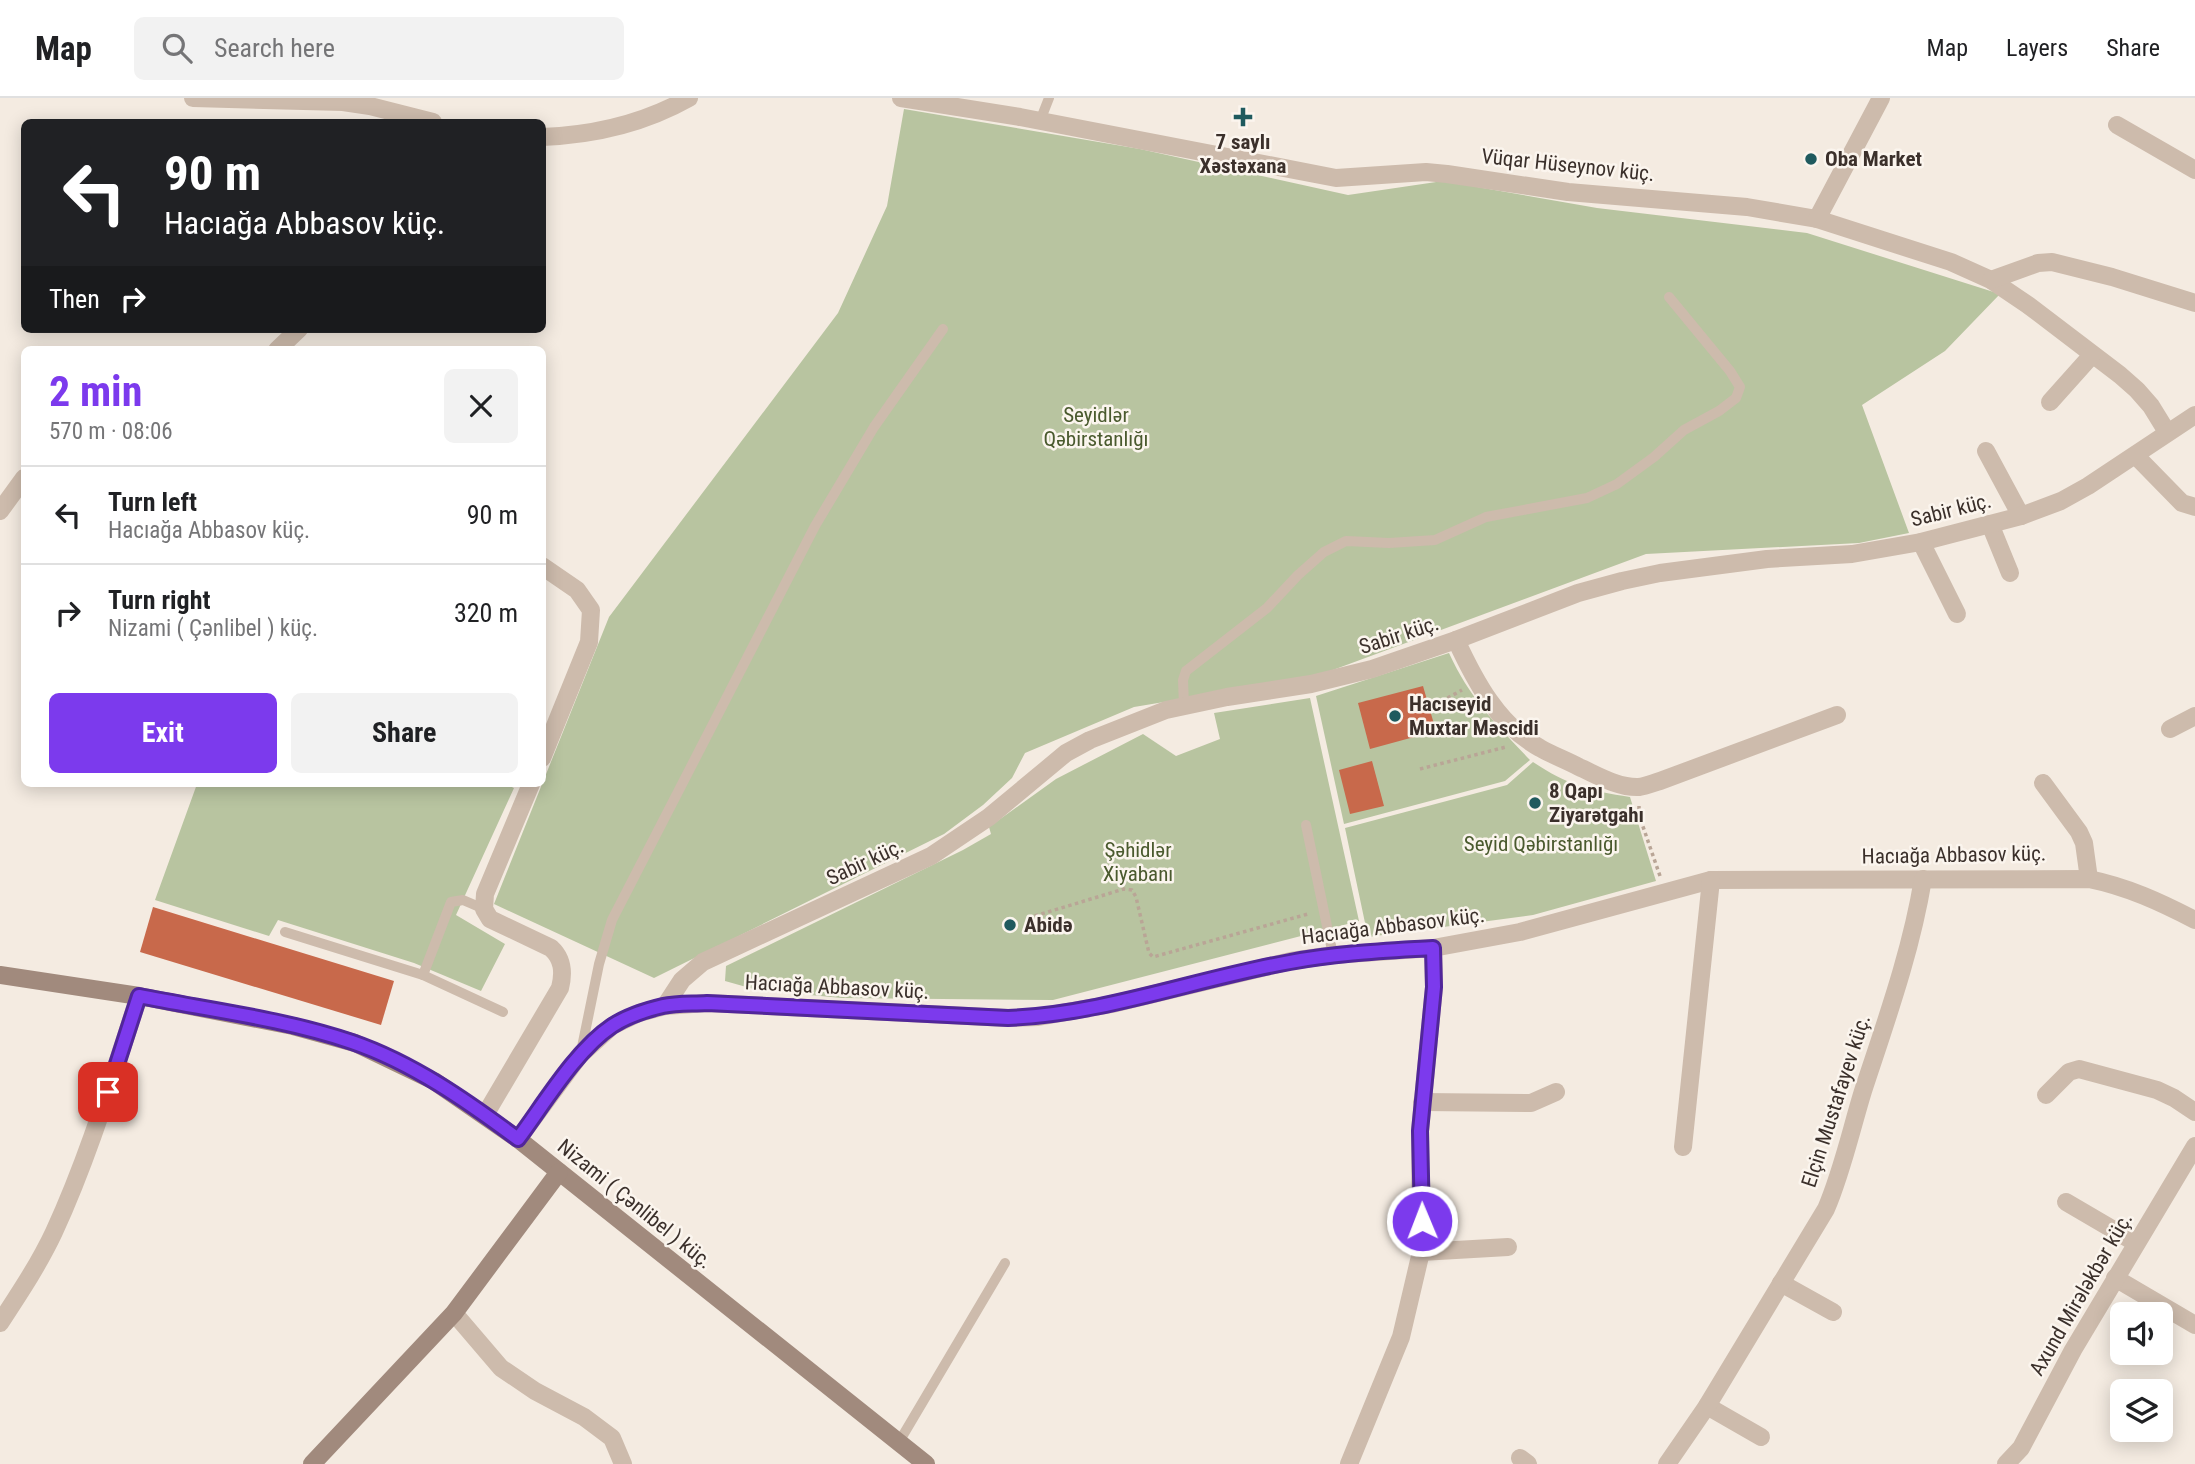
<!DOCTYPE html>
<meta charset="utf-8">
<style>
body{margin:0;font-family:"Roboto Condensed",sans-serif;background:#f2f2f2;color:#202124;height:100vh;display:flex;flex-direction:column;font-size:26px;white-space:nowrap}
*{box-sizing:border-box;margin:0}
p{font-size:23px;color:#757577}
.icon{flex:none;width:38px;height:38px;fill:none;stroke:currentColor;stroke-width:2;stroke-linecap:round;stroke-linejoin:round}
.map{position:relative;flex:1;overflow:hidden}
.sheet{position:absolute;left:21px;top:248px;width:525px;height:441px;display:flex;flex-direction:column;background:#fff;border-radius:10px;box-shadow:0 4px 18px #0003}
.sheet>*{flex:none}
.guide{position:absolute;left:21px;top:21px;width:525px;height:214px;border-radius:10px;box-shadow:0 4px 18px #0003;background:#202124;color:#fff;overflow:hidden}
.tools{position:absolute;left:2110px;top:1204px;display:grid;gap:14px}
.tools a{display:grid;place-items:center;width:63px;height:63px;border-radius:10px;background:#fff;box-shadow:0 4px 18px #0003;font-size:35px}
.pin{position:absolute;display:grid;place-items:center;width:60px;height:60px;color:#fff;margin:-30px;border-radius:14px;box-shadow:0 4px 10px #0006}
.me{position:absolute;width:77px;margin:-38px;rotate:359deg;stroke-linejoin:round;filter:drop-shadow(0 0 5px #0008)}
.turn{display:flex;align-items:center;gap:24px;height:147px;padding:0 28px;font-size:32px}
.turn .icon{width:91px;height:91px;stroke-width:2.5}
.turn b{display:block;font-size:49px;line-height:60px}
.then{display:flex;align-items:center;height:66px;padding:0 28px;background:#0003;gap:14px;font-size:26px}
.round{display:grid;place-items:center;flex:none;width:74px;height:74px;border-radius:10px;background:#f2f2f2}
.overview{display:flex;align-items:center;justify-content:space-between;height:119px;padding:0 28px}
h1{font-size:42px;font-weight:700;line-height:52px;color:#7c3aed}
.action{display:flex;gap:14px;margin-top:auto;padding:14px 28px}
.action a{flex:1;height:80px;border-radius:10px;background:#7c3aed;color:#fff;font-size:28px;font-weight:700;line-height:80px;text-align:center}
.action a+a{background:#f2f2f2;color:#202124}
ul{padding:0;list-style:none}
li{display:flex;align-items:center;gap:21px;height:98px;padding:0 28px;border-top:2px solid #e0e0e0}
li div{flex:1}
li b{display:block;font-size:26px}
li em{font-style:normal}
header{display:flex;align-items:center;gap:42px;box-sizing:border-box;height:98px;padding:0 35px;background:#fff;border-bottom:2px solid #e0e0e0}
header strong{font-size:33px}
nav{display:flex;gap:38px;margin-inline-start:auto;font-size:24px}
.search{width:490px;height:63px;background:#f2f2f2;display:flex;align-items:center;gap:18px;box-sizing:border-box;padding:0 24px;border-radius:10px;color:#757577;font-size:26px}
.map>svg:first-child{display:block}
</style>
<header>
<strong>Map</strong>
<div class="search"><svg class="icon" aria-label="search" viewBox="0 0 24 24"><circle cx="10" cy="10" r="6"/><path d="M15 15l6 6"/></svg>Search here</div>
<nav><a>Map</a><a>Layers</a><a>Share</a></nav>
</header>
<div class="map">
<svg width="2195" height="1366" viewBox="0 0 2195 1366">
<rect width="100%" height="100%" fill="#f4ebe1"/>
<g fill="#b8c4a0">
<polygon points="904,11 1140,51 1348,97 1443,83 1597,110 1807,135 2000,196 1945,253 1862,307 1909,435 1859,445 1646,456 1314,579 1134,609 1025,655 1012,680 983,707 944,736 654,880 494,806 609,519 838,215 887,108"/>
<path d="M1449 555C1470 601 1496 626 1530 662L1505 683 1344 726 1316 598Z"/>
<polygon points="1310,600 1359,823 1053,902 842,900 757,892 725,883 726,868 963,752 991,736 989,729 1056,681 1143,636 1176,658 1220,641 1214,615"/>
<path d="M1533 664C1567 687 1590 693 1630 699L1656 783 1533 817 1368 839 1345 730 1507 687Z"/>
<polygon points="197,686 505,686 514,690 456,817 505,846 481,893 414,865 278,822 269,838 155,802"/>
</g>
<g fill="#c8694b">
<polygon points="1423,588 1436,633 1370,651 1358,605"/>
<polygon points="1372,663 1384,708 1350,716 1339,672"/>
<polygon points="153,809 394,883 381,927 140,854"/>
</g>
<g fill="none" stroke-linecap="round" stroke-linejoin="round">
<g stroke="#b9a596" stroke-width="3.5" stroke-dasharray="3.5 3.5" stroke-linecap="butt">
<polyline points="1429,610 1462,592"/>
<polyline points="1420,671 1506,649"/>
<polyline points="1639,708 1639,717 1660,778"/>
<polyline points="1028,820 1124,791 1132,792 1136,799 1149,855 1153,859 1308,816"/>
</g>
<g stroke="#cdbbac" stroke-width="10">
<polyline points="1040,23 1049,0"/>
<polyline points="1184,607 1183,582 1186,573 1267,510 1298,477 1324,454 1346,443 1389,445 1435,442 1486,419 1587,400 1617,386 1654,359 1684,332 1719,313 1736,300 1740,289 1730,273 1669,199"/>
<polyline points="1306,727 1333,857"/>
<polyline points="285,834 423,877 503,914"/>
<polyline points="423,877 451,804 463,802 484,811"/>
<polyline points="581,954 599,866 612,822 815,428 874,329 943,231"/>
<polyline points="899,1344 1005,1165"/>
</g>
<g stroke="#cdbbac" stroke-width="18">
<polyline points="193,0 343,4 370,8 433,24"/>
<polyline points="901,0 1020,19 1336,80 1426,74 1447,76 1568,94 1747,109 1817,121 1951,164 1991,182 2028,207 2120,277 2137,292 2151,308 2167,334"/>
<polyline points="2117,27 2195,72"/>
<path d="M542 39C595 37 643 26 689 0"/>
<polyline points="1817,121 1881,0"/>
<polyline points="1991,182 2038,165 2052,164 2112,179 2195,205"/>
<polyline points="277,252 299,231"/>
<polyline points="2050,304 2092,257"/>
<polyline points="1986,353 2021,418"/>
<polyline points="2136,358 2182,405 2195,409"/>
<polyline points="0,413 24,380"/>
<polyline points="1990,426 2010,475"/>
<polyline points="1921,444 1957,516"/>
<polyline points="542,468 577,492 591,512 589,544 542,660"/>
<path d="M1456 542C1475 583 1498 627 1540 650 1552 657 1566 662 1579 669 1597 677 1618 690 1639 689 1646 688 1653 685 1660 683L1837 617"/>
<polyline points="2170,631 2195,618"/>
<polyline points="2043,685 2079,734 2084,745 2089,781"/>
<polyline points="665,908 682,882 703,864 931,758 989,719 1066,655 1090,642 1166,612 1227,599 1311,586 1372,571 1456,542 1578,495 1622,483 1660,475 1767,461 1852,456 1921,444 2021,418 2061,403 2088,388 2195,317"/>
<polyline points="2046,997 2069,974 2079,971 2157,992 2174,1000 2195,1014"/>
<polyline points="1422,1004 1531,1005 1556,994"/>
<path d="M485 1017 560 890C564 874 563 861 551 850L490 821 484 811 485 796 531 686"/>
<path d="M518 1041 580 957 612 928 639 915 665 908 707 905 1008 920 1038 919 1112 906 1291 863 1333 857 1433 850 1520 834 1711 782 2089 781C2128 789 2160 804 2195 822"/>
<polyline points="1683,1049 1711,782"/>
<polyline points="2066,1104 2136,1145"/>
<polyline points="1421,1154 1508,1149"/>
<polyline points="2115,1180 2195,1227"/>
<polyline points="1781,1185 1833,1214"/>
<polyline points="454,1215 501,1270 535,1293 584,1319 612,1340 623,1366"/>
<path d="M0 1225C19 1196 39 1166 54 1134 89 1058 113 977 139 898"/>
<polyline points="1707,1308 1761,1339"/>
<polyline points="1520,1360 1528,1366"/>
<polyline points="1349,1366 1401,1239 1421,1154 1420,1033 1434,889 1433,850"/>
<path d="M1667 1366 1707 1308 1826 1111C1842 1074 1851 1032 1863 993 1886 923 1911 854 1923 781"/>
<polyline points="2006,1366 2021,1350 2073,1252 2195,1048"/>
</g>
<g stroke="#a18a7d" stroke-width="18">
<polyline points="0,877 139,898 293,928 355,945 434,983 518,1041 926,1366"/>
<polyline points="312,1366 454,1215 559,1074"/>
</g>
</g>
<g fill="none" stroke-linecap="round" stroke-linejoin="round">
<defs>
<path id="route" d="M108 994 139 898C210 912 284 921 352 944 413 965 467 1003 518 1041 544 1006 576 952 612 928 627 918 646 912 663 908 677 905 692 906 707 905L1008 920C1104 916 1195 881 1290 864 1337 855 1385 853 1433 850L1434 889 1420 1033 1422 1123"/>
</defs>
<use href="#route" stroke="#51269a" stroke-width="18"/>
<use href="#route" stroke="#7c3aed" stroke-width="12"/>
</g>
<g fill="#1f5a5e" stroke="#fbf5ee" stroke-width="2.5">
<path d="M1239.5 8.5h7v7h7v7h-7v7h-7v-7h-7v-7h7z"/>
<circle cx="1811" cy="61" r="7"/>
<circle cx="1395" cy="618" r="7"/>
<circle cx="1535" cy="705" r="7"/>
<circle cx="1010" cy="827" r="7"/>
</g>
<g text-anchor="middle" stroke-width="5" stroke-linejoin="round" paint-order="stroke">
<g font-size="21" font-weight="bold" fill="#3b302b" stroke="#fbf5ee" text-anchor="start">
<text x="1243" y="51" text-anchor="middle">7 saylı<tspan x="1243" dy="24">Xəstəxana</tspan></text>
<text x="1825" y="68">Oba Market</text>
<text x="1409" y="613">Hacıseyid<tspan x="1409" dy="24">Muxtar Məscidi</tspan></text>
<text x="1549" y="700">8 Qapı<tspan x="1549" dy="24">Ziyarətgahı</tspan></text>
<text x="1024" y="834">Abidə</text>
</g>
<g font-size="21" fill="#3b302b" stroke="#fbf5ee">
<text transform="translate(1568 67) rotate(6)" y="7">Vüqar Hüseynov küç.</text>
<text transform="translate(1951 412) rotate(-14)" y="7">Sabir küç.</text>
<text transform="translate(1399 537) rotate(-18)" y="7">Sabir küç.</text>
<text transform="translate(1954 757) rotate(-1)" y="7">Hacıağa Abbasov küç.</text>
<text transform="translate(865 764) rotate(-25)" y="7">Sabir küç.</text>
<text transform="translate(1393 828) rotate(-7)" y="7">Hacıağa Abbasov küç.</text>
<text transform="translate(837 889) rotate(3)" y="7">Hacıağa Abbasov küç.</text>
<text transform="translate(1836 1003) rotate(-72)" y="7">Elçin Mustafayev küç.</text>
<text transform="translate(635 1106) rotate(39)" y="7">Nizami ( Çənlibel ) küç.</text>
<text transform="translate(2081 1196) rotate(-60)" y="7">Axund Mirələkbər küç.</text>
</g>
<g font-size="21" fill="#4a5a2e" stroke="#fbf5ee">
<text x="1096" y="324">Seyidlər<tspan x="1096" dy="24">Qəbirstanlığı</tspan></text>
<text x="1541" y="753">Seyid Qəbirstanlığı</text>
<text x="1138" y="759">Şəhidlər<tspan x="1138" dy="24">Xiyabanı</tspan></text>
</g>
</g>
</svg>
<div class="tools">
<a><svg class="icon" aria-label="sound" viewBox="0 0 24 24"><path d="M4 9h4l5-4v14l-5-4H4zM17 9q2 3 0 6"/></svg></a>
<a><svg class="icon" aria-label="layers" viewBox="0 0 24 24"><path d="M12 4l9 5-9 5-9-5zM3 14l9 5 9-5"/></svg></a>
</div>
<div class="pin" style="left:108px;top:994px;background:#d93025"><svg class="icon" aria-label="arrive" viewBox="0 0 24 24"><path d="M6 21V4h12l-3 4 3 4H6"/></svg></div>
<svg class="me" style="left:1422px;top:1123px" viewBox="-20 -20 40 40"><circle r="17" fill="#7c3aed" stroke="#fff" stroke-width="3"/><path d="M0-11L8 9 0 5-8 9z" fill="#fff"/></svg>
<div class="guide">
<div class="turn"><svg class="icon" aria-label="left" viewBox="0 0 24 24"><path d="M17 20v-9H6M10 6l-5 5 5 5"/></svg><div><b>90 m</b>Hacıağa Abbasov küç.</div></div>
<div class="then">Then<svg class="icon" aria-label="right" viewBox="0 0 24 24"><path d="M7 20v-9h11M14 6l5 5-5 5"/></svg></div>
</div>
<section class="sheet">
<div class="overview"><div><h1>2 min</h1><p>570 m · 08:06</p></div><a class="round"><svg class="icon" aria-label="close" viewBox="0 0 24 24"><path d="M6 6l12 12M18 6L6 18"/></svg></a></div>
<ul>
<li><svg class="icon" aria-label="left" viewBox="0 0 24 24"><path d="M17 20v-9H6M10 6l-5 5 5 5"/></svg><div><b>Turn left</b><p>Hacıağa Abbasov küç.</p></div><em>90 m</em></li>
<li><svg class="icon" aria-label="right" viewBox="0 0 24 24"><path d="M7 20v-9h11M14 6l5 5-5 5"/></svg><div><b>Turn right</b><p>Nizami ( Çənlibel ) küç.</p></div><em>320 m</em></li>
</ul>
<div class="action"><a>Exit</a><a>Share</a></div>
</section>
</div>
